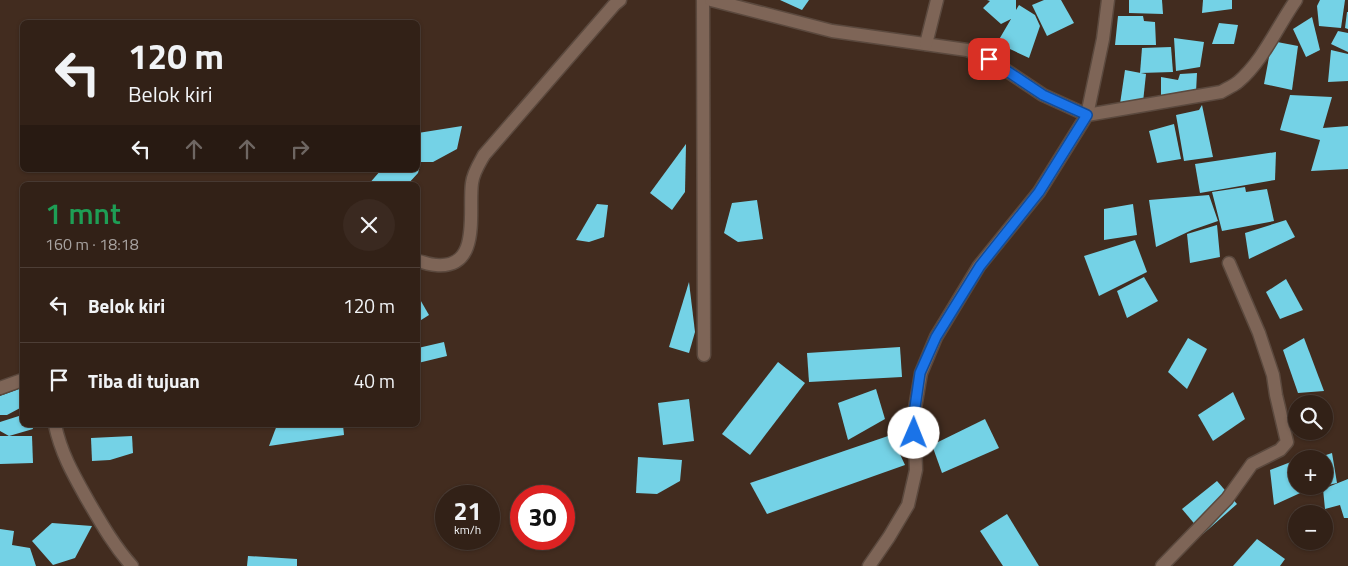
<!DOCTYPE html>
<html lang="id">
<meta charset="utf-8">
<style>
body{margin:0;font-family:"Titillium Web",sans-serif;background:#3a2920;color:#f1f3f6;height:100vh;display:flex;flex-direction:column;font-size:19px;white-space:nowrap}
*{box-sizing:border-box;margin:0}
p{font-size:16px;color:#a8a3a1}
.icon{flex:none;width:28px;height:28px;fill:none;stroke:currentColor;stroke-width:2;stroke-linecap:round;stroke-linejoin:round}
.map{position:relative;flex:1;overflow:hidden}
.side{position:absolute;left:20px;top:182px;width:400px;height:245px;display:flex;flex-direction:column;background:#322117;border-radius:8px;box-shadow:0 1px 4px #0004,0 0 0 1px #4d3e36}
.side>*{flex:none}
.top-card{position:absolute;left:20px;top:20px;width:400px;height:152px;border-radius:8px;box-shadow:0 1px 4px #0004,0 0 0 1px #4d3e36;background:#322117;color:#f1f3f6;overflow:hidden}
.tools{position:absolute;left:1288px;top:395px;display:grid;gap:10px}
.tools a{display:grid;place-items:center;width:45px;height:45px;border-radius:50%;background:#322117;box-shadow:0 1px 4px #0004,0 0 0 1px #4d3e36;font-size:25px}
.speed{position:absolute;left:435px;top:485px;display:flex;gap:10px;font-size:25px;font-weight:700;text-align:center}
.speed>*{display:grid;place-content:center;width:65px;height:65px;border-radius:50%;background:#322117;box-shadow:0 1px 4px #0004,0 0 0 1px #4d3e36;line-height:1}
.speed small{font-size:12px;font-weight:400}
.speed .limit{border:8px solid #d22;background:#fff;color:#111}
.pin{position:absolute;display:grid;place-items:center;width:42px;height:42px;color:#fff;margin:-21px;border-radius:10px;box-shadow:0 2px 8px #0006}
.me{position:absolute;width:55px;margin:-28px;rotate:1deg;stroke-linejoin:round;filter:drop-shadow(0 0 4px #0008)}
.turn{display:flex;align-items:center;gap:18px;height:105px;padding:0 25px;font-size:22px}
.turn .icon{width:65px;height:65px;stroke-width:2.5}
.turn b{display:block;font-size:35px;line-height:42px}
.lanes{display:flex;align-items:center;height:48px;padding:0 25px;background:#0003;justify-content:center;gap:25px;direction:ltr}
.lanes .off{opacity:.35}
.round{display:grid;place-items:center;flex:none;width:52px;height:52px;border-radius:26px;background:#3a2920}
.summary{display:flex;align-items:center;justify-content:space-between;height:85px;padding:0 25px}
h1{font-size:30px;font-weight:600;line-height:38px;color:#1e9e55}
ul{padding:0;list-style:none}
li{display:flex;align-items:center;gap:15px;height:75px;padding:0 25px;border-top:1px solid #4d3e36}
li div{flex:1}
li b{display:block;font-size:19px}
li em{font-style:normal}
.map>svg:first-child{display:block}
</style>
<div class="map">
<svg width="1348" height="566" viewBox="0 0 1348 566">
<rect width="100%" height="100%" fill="#422c1f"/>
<g fill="#74d2e6">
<polygon points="780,0 809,0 802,10"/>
<polygon points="987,0 1016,0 1016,10 1019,5 1035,15 1040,26 1029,58 997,43 1011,19 1001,24 983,8 990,1"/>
<polygon points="1044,0 1061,0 1074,23 1047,36 1032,5"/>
<polygon points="1129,0 1162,0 1163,14 1129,13"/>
<polygon points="1203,0 1232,0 1232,9 1202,13"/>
<polygon points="1320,0 1345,0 1341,28 1319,26 1317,6"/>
<polygon points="1347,12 1348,12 1348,29 1345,28"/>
<polygon points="1118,16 1143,16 1144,21 1155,22 1156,45 1115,45"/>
<polygon points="1312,17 1320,50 1306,57 1293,29"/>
<polygon points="1219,23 1238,25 1234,44 1212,44"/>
<polygon points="1338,31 1348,33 1348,52 1331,44"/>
<polygon points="1174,38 1204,42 1200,67 1176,71"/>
<polygon points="1272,41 1298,46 1292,90 1264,84"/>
<polygon points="1171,47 1173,72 1140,73 1142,48"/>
<polygon points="1331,50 1348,54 1348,81 1328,82"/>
<polygon points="1125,70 1146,74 1143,102 1120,104"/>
<polygon points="1197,73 1196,92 1161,96 1161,77 1178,80 1180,74"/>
<polygon points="1290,95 1332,97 1323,128 1348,126 1348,169 1311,171 1320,140 1280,130"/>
<polygon points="1202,105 1213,157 1184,161 1176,115 1199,110"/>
<polygon points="1174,124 1181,159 1157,163 1149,131"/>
<polygon points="462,126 457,149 433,162 421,162 418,173 407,185 368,185 381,170 418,170 418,133"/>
<polygon points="686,144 685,192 672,210 650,193"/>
<polygon points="1276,152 1275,180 1200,193 1195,164"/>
<polygon points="1245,187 1246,192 1267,189 1274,221 1222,231 1212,192"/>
<polygon points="1209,195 1218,221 1192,230 1156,247 1149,200"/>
<polygon points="757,200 763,239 738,242 724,233 732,203"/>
<polygon points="597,204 608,205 604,237 589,242 576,240"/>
<polygon points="1133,204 1137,235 1104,240 1104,209"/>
<polygon points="1286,220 1295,237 1249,259 1245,233"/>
<polygon points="1217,225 1220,257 1190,263 1187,234"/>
<polygon points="1135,240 1147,272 1099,296 1084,256"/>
<polygon points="1144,277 1158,301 1127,318 1117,291"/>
<polygon points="1286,279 1303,310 1280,319 1266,292"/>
<polygon points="689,282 695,332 689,353 669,347"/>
<polygon points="418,296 429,315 418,322"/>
<polygon points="1188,338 1207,349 1187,389 1168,372"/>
<polygon points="1304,338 1324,391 1298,393 1283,350"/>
<polygon points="444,342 447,356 418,363 418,348"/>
<polygon points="900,347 902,377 809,382 807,353"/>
<polygon points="778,362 805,383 750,455 722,434"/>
<polygon points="22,388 22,407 7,415 0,415 0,396"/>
<polygon points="876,389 885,419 848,440 838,403"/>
<polygon points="1233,392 1245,419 1213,441 1198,415"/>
<polygon points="689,399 694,441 663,445 658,403"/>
<polygon points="22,415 22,425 32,425 33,429 9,436 0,431 0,422"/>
<polygon points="985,419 999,448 942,473 932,445"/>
<polygon points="277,425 343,425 344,435 269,446"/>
<polygon points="891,435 905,465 767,514 750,483"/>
<polygon points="0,436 32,436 33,463 0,464"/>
<polygon points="132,436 133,453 110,460 92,461 91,438"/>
<polygon points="1332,453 1337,483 1324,486 1324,459 1320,459 1320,457"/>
<polygon points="638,457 682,460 680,481 657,494 636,493"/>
<polygon points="1296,460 1296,486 1308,486 1309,489 1274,505 1270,470"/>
<polygon points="1348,479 1348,518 1344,518 1340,505 1325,509 1323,489"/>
<polygon points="1217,481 1237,504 1203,534 1182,509"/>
<polygon points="1007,514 1039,566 1003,566 980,531"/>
<polygon points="52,523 92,526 75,558 53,565 32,541"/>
<polygon points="0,529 14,531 12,545 30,548 36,566 0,566"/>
<polygon points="1257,539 1285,559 1280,566 1233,566"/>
<polygon points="248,556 297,559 297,566 247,566"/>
</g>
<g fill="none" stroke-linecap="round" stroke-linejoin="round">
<defs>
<g id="street">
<polyline points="703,0 704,355"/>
<path d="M711 0 832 31 967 50 989 59 1043 95 1087 115 1221 92C1226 89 1233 86 1238 82 1263 61 1277 27 1296 0"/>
<polyline points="926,44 937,0"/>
<path d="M418 261C423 262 430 265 436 265 482 269 468 211 472 183 473 173 479 164 484 155L614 5 620 0"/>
<polyline points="0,388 22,380"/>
<path d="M55 425C61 453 73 474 87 499 101 523 114 546 132 566"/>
<polyline points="869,566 889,537 908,505 916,470 914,414 921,373 936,337 979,266 1039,192 1087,115 1103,39 1108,0"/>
<polyline points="1162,566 1227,499 1252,464 1280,450 1287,442 1276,395 1273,375 1259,333 1229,263"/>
</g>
</defs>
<use href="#street" stroke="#5b493e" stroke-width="15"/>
<use href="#street" stroke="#7e6557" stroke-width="12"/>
</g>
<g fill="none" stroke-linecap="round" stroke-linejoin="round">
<defs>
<polyline id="route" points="914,433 914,414 920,373 936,337 980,266 1039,192 1087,115 1043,95 989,59"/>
</defs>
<use href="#route" stroke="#114b97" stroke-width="12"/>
<use href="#route" stroke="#1a73e8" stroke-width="9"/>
</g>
</svg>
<div class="tools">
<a><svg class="icon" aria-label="search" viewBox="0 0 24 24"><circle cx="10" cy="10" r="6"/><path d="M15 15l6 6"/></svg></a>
<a>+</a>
<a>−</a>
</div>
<div class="speed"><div>21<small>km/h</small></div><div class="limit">30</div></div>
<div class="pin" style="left:989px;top:59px;background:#d93025"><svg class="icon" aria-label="arrive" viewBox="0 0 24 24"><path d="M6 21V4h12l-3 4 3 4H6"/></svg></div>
<svg class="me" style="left:914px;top:433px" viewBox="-20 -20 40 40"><circle r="19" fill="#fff"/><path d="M0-13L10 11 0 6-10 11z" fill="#1a73e8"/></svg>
<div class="top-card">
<div class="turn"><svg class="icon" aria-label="left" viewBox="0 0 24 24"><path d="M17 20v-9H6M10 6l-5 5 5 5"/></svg><div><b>120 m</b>Belok kiri</div></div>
<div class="lanes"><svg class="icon" aria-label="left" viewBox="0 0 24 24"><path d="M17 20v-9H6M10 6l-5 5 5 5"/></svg><svg class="icon off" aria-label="ahead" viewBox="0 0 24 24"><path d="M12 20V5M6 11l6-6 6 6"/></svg><svg class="icon off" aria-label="ahead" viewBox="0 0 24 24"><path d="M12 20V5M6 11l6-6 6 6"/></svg><svg class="icon off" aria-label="right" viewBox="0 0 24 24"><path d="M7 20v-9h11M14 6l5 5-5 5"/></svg></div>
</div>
<section class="side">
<div class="summary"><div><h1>1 mnt</h1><p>160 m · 18:18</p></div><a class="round"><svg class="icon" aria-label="close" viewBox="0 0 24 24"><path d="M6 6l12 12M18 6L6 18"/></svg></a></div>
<ul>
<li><svg class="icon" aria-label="left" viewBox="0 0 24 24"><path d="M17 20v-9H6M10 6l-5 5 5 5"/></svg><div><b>Belok kiri</b></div><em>120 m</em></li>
<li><svg class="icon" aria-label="arrive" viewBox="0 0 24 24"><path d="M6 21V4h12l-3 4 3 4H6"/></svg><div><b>Tiba di tujuan</b></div><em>40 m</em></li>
</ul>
</section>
</div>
